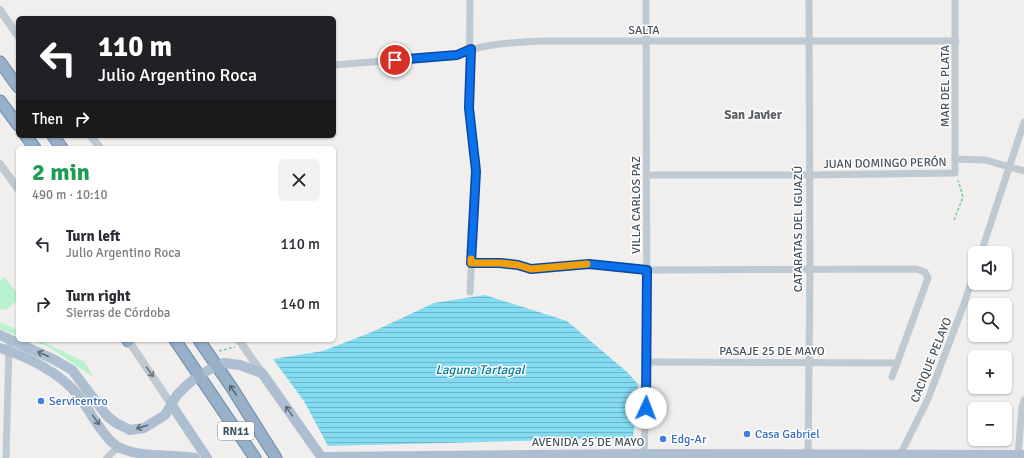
<!DOCTYPE html>
<meta charset="utf-8">
<style>
body{margin:0;font-family:Signika,sans-serif;background:#f2f2f3;color:#2b2b33;height:100vh;display:flex;flex-direction:column;font-size:15px;white-space:nowrap}
*{box-sizing:border-box;margin:0}
p{font-size:13px;color:#7c7c81}
.icon{flex:none;width:22px;height:22px;fill:none;stroke:currentColor;stroke-width:2;stroke-linecap:round;stroke-linejoin:round}
.map{position:relative;flex:1;overflow:hidden}
.side{position:absolute;left:16px;top:146px;width:320px;height:196px;display:flex;flex-direction:column;background:#fff;border-radius:6px;box-shadow:0 1px 3px #0004}
.side>*{flex:none}
.hud{position:absolute;left:16px;top:16px;width:320px;height:122px;border-radius:6px;box-shadow:0 1px 3px #0004;background:#202124;color:#fff;overflow:hidden}
.controls{position:absolute;left:968px;top:246px;display:grid;gap:8px}
.controls a{display:grid;place-items:center;width:44px;height:44px;border-radius:6px;background:#fff;box-shadow:0 1px 3px #0004;font-size:20px}
.pin{position:absolute;display:grid;place-items:center;width:34px;height:34px;color:#fff;margin:-17px;border:2px solid #fff;border-radius:50%;box-shadow:0 1px 4px #0007}
.me{position:absolute;width:44px;margin:-22px;rotate:2deg;stroke-linejoin:round;filter:drop-shadow(0 0 3px #0008)}
.turn{display:flex;align-items:center;gap:14px;height:84px;padding:0 16px;font-size:18px}
.turn .icon{width:52px;height:52px;stroke-width:2.5}
.turn b{display:block;font-size:28px;line-height:34px}
.then{display:flex;align-items:center;height:38px;padding:0 16px;background:#0003;gap:8px;font-size:15px}
.round{display:grid;place-items:center;flex:none;width:42px;height:42px;border-radius:6px;background:#f2f2f3}
.summary{display:flex;align-items:center;justify-content:space-between;height:68px;padding:0 16px}
h1{font-size:24px;font-weight:700;line-height:30px;color:#1e9e55}
ul{padding:0;list-style:none}
li{display:flex;align-items:center;gap:12px;height:60px;padding:0 16px}
li div{flex:1}
li b{display:block;font-size:15px}
li em{font-style:normal}
.map>svg:first-child{display:block}
</style>
<div class="map">
<svg width="1024" height="458" viewBox="0 0 1024 458">
<defs>
<pattern id="water-rules" width="6" height="5" patternUnits="userSpaceOnUse"><rect width="6" height="5" fill="#83dcf2"/><path d="M0 2.5h6" fill="none" stroke="#6db5c7"/></pattern>
</defs>
<rect width="100%" height="100%" fill="#f1eeee"/>
<g fill="#b9f2ce">
<polygon points="5,277 18,295 18,300 6,310 0,309 0,281"/>
<polygon points="0,322 18,330 18,336 0,329"/>
<polygon points="29,340 39,340 85,362 93,377 49,347"/>
</g>
<polygon fill="url(#water-rules)" points="485,295 567,321 627,372 638,384 633,438 328,446 304,401 273,359 323,351 372,332 434,303"/>
<g fill="none" stroke-linecap="round" stroke-linejoin="round">
<defs>
<g id="trunk">
<polyline points="0,62 18,87"/>
<polyline points="0,101 18,125"/>
<polyline points="26,136 35,148"/>
<polyline points="53,136 62,148"/>
<polyline points="128,340 128,341"/>
<polyline points="175,340 255,458"/>
<polyline points="199,340 232,388 276,458"/>
</g>
</defs>
<use href="#trunk" stroke="#6d8cad" stroke-width="13"/>
<g stroke="#6fd2a0" stroke-width="1.5" stroke-dasharray="3 2" stroke-linecap="butt">
<polyline points="954,220 963,197 958,180"/>
<polyline points="219,351 235,347"/>
</g>
<g stroke="#bec9d1" stroke-width="7">
<polyline points="470,0 469,108 476,171 470,292"/>
<path d="M334 65 457 55C484 43 511 43 540 41H956"/>
<polyline points="955,159 985,160 1024,171"/>
<polyline points="647,175 809,175 955,173 955,0"/>
<polyline points="981,253 1024,122"/>
<polyline points="471,263 499,263 518,265 531,269 589,264 647,270 916,269 925,272 928,278 892,377"/>
<polyline points="647,362 896,363"/>
<polyline points="900,455 928,399 964,304 975,271"/>
<polyline points="1018,455 1022,408 1024,400"/>
<polyline points="6,458 9,346"/>
<polyline points="107,458 118,447"/>
<polyline points="644,458 647,362 646,0"/>
<polyline points="808,458 810,269 809,0"/>
</g>
<g stroke="#bec9d1" stroke-width="8">
<polyline points="0,10 18,36"/>
<polyline points="91,136 100,148"/>
<polyline points="0,164 18,189"/>
<polyline points="128,340 171,404"/>
<polyline points="239,340 262,373"/>
</g>
<g stroke="#acbecf" stroke-width="10">
<polyline points="0,335 53,359 72,370 107,416 116,423 130,430 144,428 165,415 177,395 187,385 198,376 216,366 224,363 240,365 262,373 322,458"/>
<path d="M0 348C27 356 60 373 78 395 90 410 103 439 120 448 144 458 169 454 195 458"/>
<polyline points="171,404 207,458"/>
<polyline points="321,457 644,454 1024,455"/>
</g>
<use href="#trunk" stroke="#97b0c8" stroke-width="11"/>
</g>
<defs><path id="oneway-shaft" d="M-6 0H5M1.5-3L5.5 0L1.5 3" fill="none" stroke-width="1.6" stroke-linecap="round" stroke-linejoin="round"/></defs>
<g stroke="#5f6d7a">
<use href="#oneway-shaft" transform="translate(43 354) rotate(-156)"/>
<use href="#oneway-shaft" transform="translate(289 411) rotate(-125)"/>
<use href="#oneway-shaft" transform="translate(96 420) rotate(55)"/>
<use href="#oneway-shaft" transform="translate(142 427) rotate(164)"/>
</g>
<use stroke="#697680" href="#oneway-shaft" transform="translate(150 372) rotate(55)"/>
<use stroke="#556572" href="#oneway-shaft" transform="translate(233 390) rotate(-124)"/>
<g fill="none" stroke-linecap="round" stroke-linejoin="round">
<defs>
<polyline id="route" points="395,60 457,55 471,49 469,108 476,171 471,263 500,263 518,265 531,269 589,264 647,270 646,408"/>
</defs>
<use href="#route" stroke="#08499a" stroke-width="10"/>
<use href="#route" stroke="#0c71ed" stroke-width="7"/>
<polyline stroke="#f59e0b" stroke-width="7" points="471,259 471,263 500,263 518,265 531,269 587,264"/>
</g>
<g fill="#3f7fe0" stroke="#fff" stroke-width="1.5">
<circle cx="41" cy="401" r="4"/>
<circle cx="747" cy="434" r="4"/>
<circle cx="663" cy="439" r="4"/>
</g>
<g text-anchor="middle" stroke-width="3" stroke-linejoin="round" paint-order="stroke">
<rect fill="#fff" stroke="#7d868e" stroke-width="1" x="218" y="422" width="36" height="18" rx="3"/>
<g font-size="11" font-weight="bold" fill="#45525d">
<text x="236" y="435">RN11</text>
</g>
<g font-size="12" fill="#45525d" stroke="#fff">
<text x="644" y="34">SALTA</text>
<text transform="translate(945 86) rotate(-90)" y="4">MAR DEL PLATA</text>
<text transform="translate(885 163) rotate(-1)" y="4">JUAN DOMINGO PERÓN</text>
<text transform="translate(636 205) rotate(-90)" y="4">VILLA CARLOS PAZ</text>
<text transform="translate(798 229) rotate(-90)" y="4">CATARATAS DEL IGUAZÚ</text>
<text x="772" y="355">PASAJE 25 DE MAYO</text>
<text transform="translate(931 360) rotate(-68)" y="4">CACIQUE PELAYO</text>
<text x="588" y="446">AVENIDA 25 DE MAYO</text>
</g>
<g font-size="12" fill="#366cbe" stroke="#fff" text-anchor="start">
<text x="49" y="405">Servicentro</text>
<text x="755" y="438">Casa Gabriel</text>
<text x="671" y="443">Edg-Ar</text>
</g>
<g font-size="13" font-weight="bold" fill="#5a5f64" stroke="#fff">
<text x="753" y="119">San Javier</text>
</g>
<g font-size="13" font-style="italic" fill="#047d9b" stroke="#fff">
<text x="480" y="374">Laguna Tartagal</text>
</g>
</g>
</svg>
<div class="controls">
<a><svg class="icon" aria-label="sound" viewBox="0 0 24 24"><path d="M4 9h4l5-4v14l-5-4H4zM17 9q2 3 0 6"/></svg></a>
<a><svg class="icon" aria-label="search" viewBox="0 0 24 24"><circle cx="10" cy="10" r="6"/><path d="M15 15l6 6"/></svg></a>
<a>+</a>
<a>−</a>
</div>
<div class="pin" style="left:395px;top:60px;background:#d93025"><svg class="icon" aria-label="arrive" viewBox="0 0 24 24"><path d="M6 21V4h12l-3 4 3 4H6"/></svg></div>
<svg class="me" style="left:646px;top:408px" viewBox="-20 -20 40 40"><circle r="19" fill="#fff"/><path d="M0-13L10 11 0 6-10 11z" fill="#0c71ed"/></svg>
<div class="hud">
<div class="turn"><svg class="icon" aria-label="left" viewBox="0 0 24 24"><path d="M17 20v-9H6M10 6l-5 5 5 5"/></svg><div><b>110 m</b>Julio Argentino Roca</div></div>
<div class="then">Then<svg class="icon" aria-label="right" viewBox="0 0 24 24"><path d="M7 20v-9h11M14 6l5 5-5 5"/></svg></div>
</div>
<section class="side">
<div class="summary"><div><h1>2 min</h1><p>490 m · 10:10</p></div><a class="round"><svg class="icon" aria-label="close" viewBox="0 0 24 24"><path d="M6 6l12 12M18 6L6 18"/></svg></a></div>
<ul>
<li><svg class="icon" aria-label="left" viewBox="0 0 24 24"><path d="M17 20v-9H6M10 6l-5 5 5 5"/></svg><div><b>Turn left</b><p>Julio Argentino Roca</p></div><em>110 m</em></li>
<li><svg class="icon" aria-label="right" viewBox="0 0 24 24"><path d="M7 20v-9h11M14 6l5 5-5 5"/></svg><div><b>Turn right</b><p>Sierras de Córdoba</p></div><em>140 m</em></li>
</ul>
</section>
</div>
